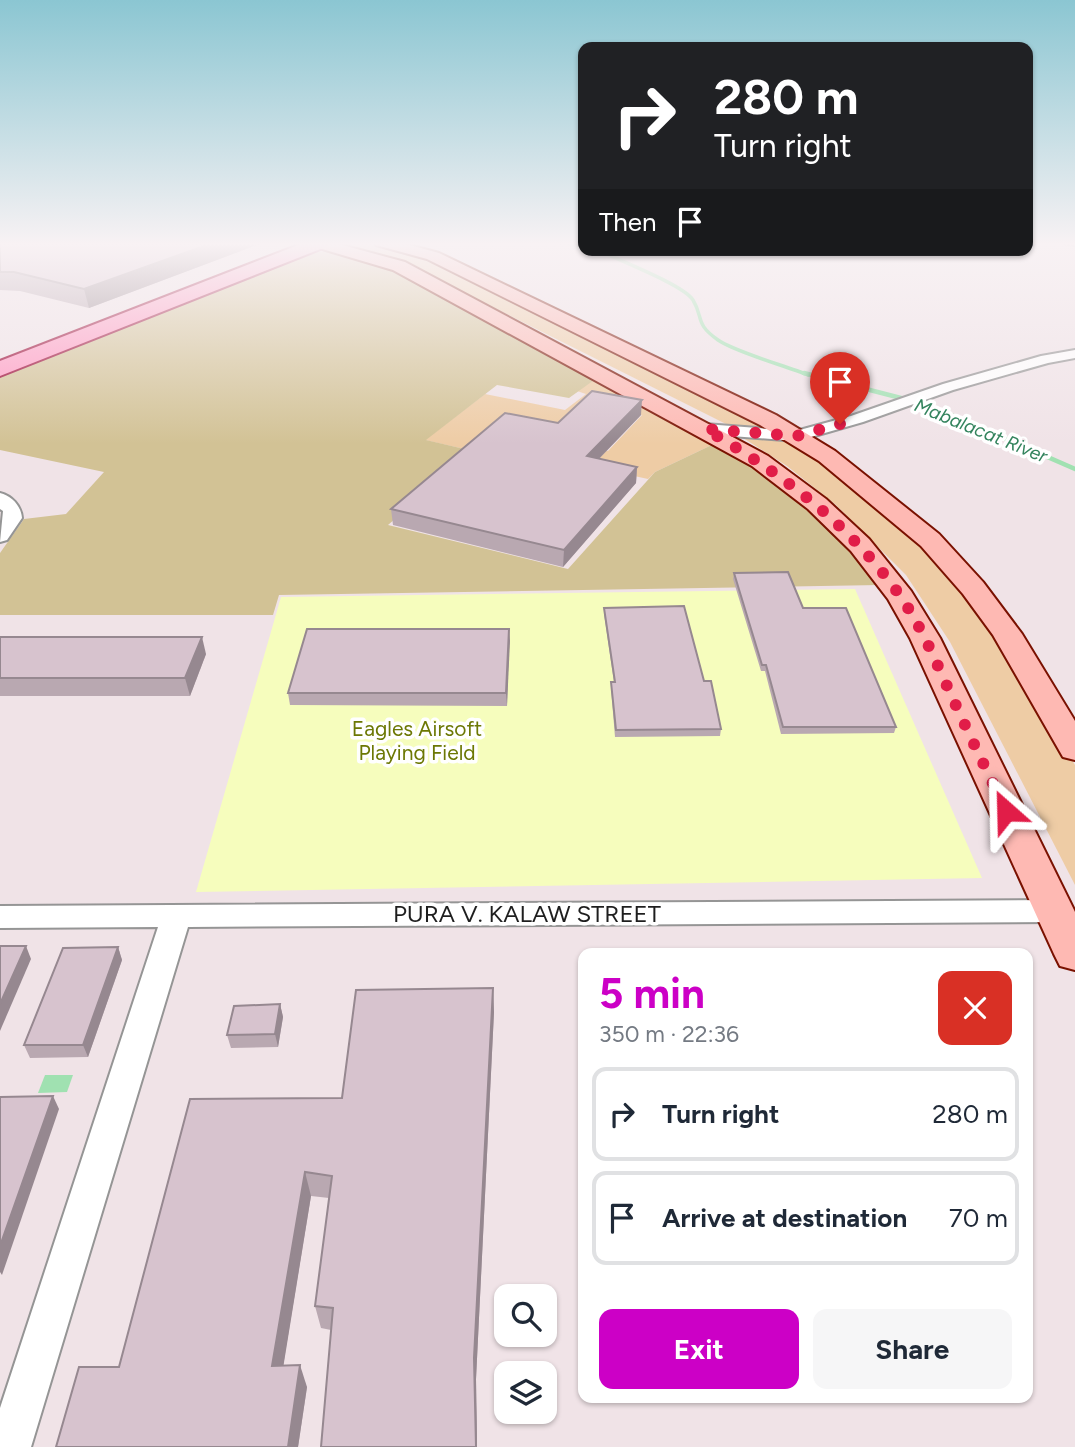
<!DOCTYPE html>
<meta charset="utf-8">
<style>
body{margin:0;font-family:Figtree,sans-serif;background:#f6f6f7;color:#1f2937;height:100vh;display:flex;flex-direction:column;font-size:26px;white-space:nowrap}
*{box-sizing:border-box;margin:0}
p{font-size:23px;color:#747a83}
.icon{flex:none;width:38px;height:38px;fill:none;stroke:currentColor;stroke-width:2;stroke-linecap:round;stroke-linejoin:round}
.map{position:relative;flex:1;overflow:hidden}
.sheet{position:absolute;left:578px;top:948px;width:455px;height:455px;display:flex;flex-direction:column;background:#fff;border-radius:14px;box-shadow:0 2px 5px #0004}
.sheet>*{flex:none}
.top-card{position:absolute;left:578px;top:42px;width:455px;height:214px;border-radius:14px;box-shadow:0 2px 5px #0004;background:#202124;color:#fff;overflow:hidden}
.fabs{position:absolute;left:494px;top:1284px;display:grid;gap:14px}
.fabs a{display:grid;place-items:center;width:63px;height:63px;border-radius:14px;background:#fff;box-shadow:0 2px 5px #0004;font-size:35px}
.pin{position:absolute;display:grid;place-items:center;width:60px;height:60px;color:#fff;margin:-72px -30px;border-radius:50% 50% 50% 0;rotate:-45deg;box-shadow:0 0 7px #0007}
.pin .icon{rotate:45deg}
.me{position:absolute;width:77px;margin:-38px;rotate:335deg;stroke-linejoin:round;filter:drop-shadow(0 0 5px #0008)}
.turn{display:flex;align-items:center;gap:24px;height:147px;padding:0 21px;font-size:32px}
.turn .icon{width:91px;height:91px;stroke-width:2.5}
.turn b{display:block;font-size:49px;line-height:60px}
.then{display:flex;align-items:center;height:66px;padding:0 21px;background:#0003;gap:14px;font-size:26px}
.round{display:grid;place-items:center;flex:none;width:74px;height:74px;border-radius:14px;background:#f6f6f7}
.overview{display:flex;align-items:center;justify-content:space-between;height:119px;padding:0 21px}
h1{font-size:42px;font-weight:700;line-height:52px;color:#cc00c6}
.action{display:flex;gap:14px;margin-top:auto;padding:14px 21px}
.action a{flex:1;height:80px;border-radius:14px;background:#cc00c6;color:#fff;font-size:28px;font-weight:700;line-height:80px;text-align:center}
.action a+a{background:#f6f6f7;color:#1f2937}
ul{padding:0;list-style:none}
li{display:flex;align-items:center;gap:21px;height:94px;margin:0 14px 10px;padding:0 7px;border:4px solid #e0e1e3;border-radius:14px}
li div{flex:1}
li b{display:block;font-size:26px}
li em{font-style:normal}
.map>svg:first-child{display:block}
</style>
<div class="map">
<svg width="1075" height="1447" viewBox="0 0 1075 1447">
<rect width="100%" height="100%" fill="#f0e3e7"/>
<g fill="#eecca5">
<polygon points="336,242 369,242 415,251 779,431 728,425 405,263"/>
<polygon points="597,378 716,443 655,472 648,479 616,472 576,469 596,449 608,451 642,415 591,405 560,434 473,451 425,440 485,394 565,410 586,394 577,391"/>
<polygon points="740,436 788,438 922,539 1006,645 1075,765 1075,885 950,642 906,575 836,505 787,466"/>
</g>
<polygon fill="#d2c295" points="312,251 339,253 382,264 597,378 569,398 497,385 426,440 473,451 388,525 568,569 655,472 716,443 755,465 835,531 880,585 279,595 273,615 0,615 0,553 24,519 66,514 104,472 0,450 0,377"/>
<polygon fill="#f6fdbd" points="855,589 982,878 196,892 281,597"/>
<polygon fill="#a0e1b1" points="45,1075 73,1075 67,1092 38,1093"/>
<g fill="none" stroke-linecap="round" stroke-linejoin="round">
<g stroke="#a0e1b1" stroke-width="3.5">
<polyline points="557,242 583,247"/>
<path d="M598 250C618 260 684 285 693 300 704 318 694 323 718 340 735 352 786 366 808 375"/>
</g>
<polyline stroke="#a0e1b1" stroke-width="4.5" points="804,373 928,405 1075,469"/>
<defs>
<g id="minor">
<polygon points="1064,242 1075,242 1075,245 1066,244"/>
<polygon points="1075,350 1075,358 1048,363 953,390 863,422 797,441 705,434 697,429 705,424 796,431 851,416 943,384 1041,356"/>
<path d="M0 493C12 496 21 506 22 518L7 540 0 542 3 511 0 509Z"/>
<polygon points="1054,900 1064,903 1069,911 1064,919 1054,922 188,927 31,1447 0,1447 0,1408 158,927 0,928 0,906"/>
</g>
<g id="secondary">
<polygon points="311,242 331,242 405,262 768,456 826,499 869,539 911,591 940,638 1075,912 1075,970 1060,966 1054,954 910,638 888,599 851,551 808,509 752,466 393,270 312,246"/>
<polygon points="374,242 399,242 439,253 776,415 835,451 939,534 983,582 1022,634 1075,721 1075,760 1063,757 993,635 963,594 921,546 819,461 760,425 427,259 376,245"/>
</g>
<polygon id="primary" points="306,242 331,242 328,246 0,376 0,361"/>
</defs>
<use href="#minor" stroke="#959595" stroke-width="4"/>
<use href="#secondary" stroke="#7a1100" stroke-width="4"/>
<use href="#primary" stroke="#98002e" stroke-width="4"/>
<use href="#minor" fill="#fff" fill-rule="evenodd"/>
<use href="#secondary" fill="#feb9b3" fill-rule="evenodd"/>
<use href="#primary" fill="#ff99c2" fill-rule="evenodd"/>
</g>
<g fill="#b9a8b1">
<polygon points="0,242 262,243 89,308 20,291 0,290"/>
<polygon points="641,415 599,459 637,467 636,483 563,567 393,525 391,509"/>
<polygon points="734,573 803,608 896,727 894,733 781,734 765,671 761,671 733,579"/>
<polygon points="604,608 704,681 721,729 720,736 615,737 611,688 611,682 614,682 604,614"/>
<polygon points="509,629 507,706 290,705 288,693"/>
<polygon points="0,637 206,654 190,696 0,696"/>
<polygon points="118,947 122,960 88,1057 30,1058 24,1045"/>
<polygon points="493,988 494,1012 476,1379 477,1447 321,1447 331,1330 321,1328 315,1306 329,1198 311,1196 283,1366 307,1387 298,1447 56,1447 119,1367 342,1098"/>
<polygon points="280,1004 283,1017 278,1047 231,1048 227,1035"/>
</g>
<g fill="#968890">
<polygon points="215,242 261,242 262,243 89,308 84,289"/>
<polygon points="642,400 641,415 586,472 587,456"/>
<polygon points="637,467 636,483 563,567 564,550"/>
<polygon points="509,629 510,641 507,706 506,693"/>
<polygon points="202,637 206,654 190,696 185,678"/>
<polygon points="26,946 31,959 0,1031 0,1004"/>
<polygon points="118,947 122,960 88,1057 83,1045"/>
<polygon points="493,988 494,1012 476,1379 477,1447 476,1447 474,1358"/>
<polygon points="280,1004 283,1017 278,1047 275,1034"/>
<polygon points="53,1096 59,1109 2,1275 0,1272 0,1246"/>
<polygon points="305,1172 311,1196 280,1387 272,1366"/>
<polygon points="300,1365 307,1387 298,1447 288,1447"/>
</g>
<g fill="#d7c3ce" stroke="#968890" stroke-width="2">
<polygon points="0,242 215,242 84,289 14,272 0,272"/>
<polygon points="592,391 642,400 587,456 637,467 564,550 391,509 505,413 558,423"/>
<polygon points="788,572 803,608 846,608 896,727 783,727 766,665 762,665 734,573"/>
<polygon points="684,606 704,681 711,681 721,729 616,730 611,682 615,682 604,608"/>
<polygon points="307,629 509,629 506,693 288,693"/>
<polygon points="0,637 202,637 185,678 0,678"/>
<polygon points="0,946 26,946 0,1004"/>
<polygon points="118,947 83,1045 24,1045 63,948"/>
<polygon points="493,988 474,1358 476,1447 321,1447 333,1308 315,1306 332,1176 305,1172 272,1366 300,1365 288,1447 56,1447 79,1367 119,1367 190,1099 342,1098 356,990"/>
<polygon points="280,1004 275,1034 227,1035 234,1006"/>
<polygon points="53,1096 0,1246 0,1097"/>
</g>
<linearGradient id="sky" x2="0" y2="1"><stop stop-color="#8bc6d2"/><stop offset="0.55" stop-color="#f8f2f4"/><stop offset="1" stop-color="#f8f2f4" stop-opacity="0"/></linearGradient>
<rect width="1075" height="444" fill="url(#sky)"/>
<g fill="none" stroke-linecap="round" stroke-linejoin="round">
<path stroke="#e11d48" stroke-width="12" stroke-dasharray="0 21.6" d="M840 424 797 436 705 429C781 473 850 524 901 597 920 625 933 655 947 686 966 728 986 769 1006 811"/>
</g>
<g text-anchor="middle" stroke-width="7" stroke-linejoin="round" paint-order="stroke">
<g font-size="19" font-style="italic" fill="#34845e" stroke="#fff">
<text transform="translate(981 430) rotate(22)" y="7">Mabalacat River</text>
</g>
<g font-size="21" fill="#6c7804" stroke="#fff">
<text x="417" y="736">Eagles Airsoft<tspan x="417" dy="24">Playing Field</tspan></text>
</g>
<g font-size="24" fill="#1e1e1e" stroke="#fff">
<text x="527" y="922">PURA V. KALAW STREET</text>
</g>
</g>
</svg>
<div class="fabs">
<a><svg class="icon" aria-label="search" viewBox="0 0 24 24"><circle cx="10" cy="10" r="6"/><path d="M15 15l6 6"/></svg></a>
<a><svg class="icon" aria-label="layers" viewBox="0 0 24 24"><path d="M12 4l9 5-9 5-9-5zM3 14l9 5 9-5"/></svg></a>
</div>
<div class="pin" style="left:840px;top:424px;background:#d93025"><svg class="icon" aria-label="arrive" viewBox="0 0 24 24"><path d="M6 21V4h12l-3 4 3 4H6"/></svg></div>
<svg class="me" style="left:1006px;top:811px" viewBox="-20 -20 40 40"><path d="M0-17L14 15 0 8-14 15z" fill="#e11d48" stroke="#fff" stroke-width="4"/></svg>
<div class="top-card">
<div class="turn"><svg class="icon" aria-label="right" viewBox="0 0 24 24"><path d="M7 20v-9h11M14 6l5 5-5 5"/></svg><div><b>280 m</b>Turn right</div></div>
<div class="then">Then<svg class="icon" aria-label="arrive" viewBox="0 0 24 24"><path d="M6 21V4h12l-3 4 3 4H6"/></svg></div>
</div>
<section class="sheet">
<div class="overview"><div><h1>5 min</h1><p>350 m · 22:36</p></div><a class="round" style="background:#d93025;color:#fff"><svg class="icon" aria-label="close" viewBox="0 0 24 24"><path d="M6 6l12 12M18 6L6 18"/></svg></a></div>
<ul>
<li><svg class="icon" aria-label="right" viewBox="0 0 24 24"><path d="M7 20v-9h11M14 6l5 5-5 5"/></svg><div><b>Turn right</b></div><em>280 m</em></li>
<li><svg class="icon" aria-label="arrive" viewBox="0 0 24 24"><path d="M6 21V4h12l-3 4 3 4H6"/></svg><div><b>Arrive at destination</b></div><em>70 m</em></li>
</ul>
<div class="action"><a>Exit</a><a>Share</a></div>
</section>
</div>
